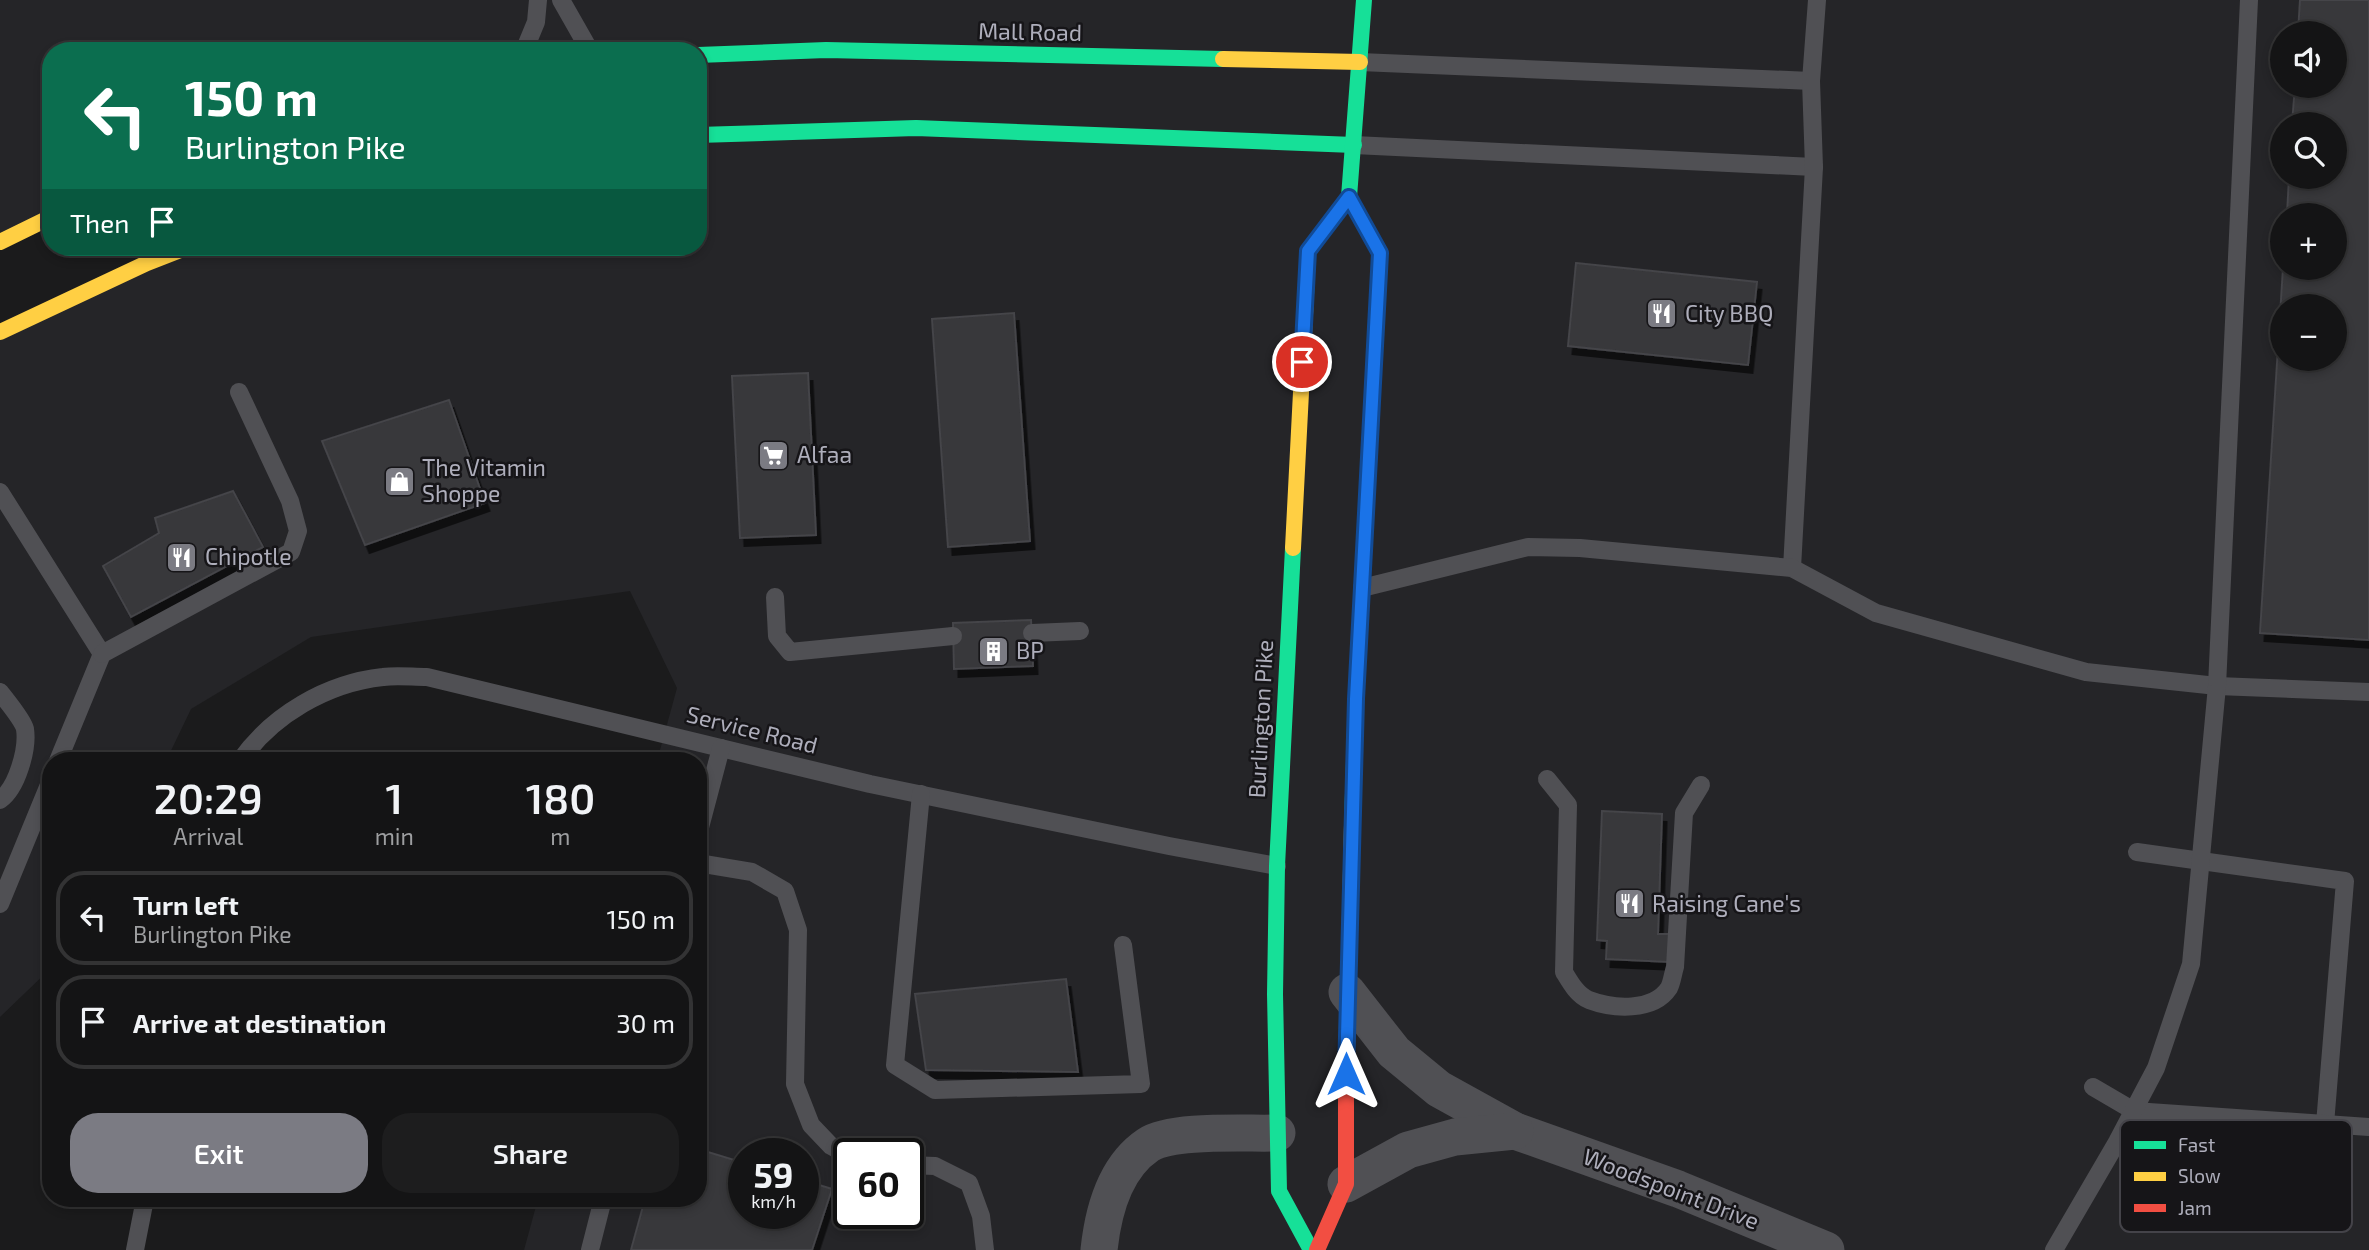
<!DOCTYPE html>
<meta charset="utf-8">
<style>
body{margin:0;font-family:"Exo 2",sans-serif;background:#1d1d1e;color:#f1f3f6;height:100vh;display:flex;flex-direction:column;font-size:26px;white-space:nowrap}
*{box-sizing:border-box;margin:0}
p{font-size:23px;color:#9d9ea0}
.icon{flex:none;width:38px;height:38px;fill:none;stroke:currentColor;stroke-width:2;stroke-linecap:round;stroke-linejoin:round}
.map{position:relative;flex:1;overflow:hidden}
.side{position:absolute;left:42px;top:752px;width:665px;height:455px;display:flex;flex-direction:column;background:#141415;border-radius:28px;box-shadow:0 4px 10px #0003,0 0 0 2px #333334}
.side>*{flex:none}
.hud{position:absolute;left:42px;top:42px;width:665px;height:214px;border-radius:28px;box-shadow:0 4px 10px #0003,0 0 0 2px #333334;background:#0b6e4f;color:#fff;overflow:hidden}
.tools{position:absolute;left:2270px;top:21px;display:grid;gap:14px}
.tools a{display:grid;place-items:center;width:77px;height:77px;border-radius:50%;background:#141415;box-shadow:0 4px 10px #0003,0 0 0 2px #333334;font-size:35px}
.speed{position:absolute;left:728px;top:1138px;display:flex;gap:14px;font-size:35px;font-weight:700;text-align:center}
.speed>*{display:grid;place-content:center;width:91px;height:91px;border-radius:50%;background:#141415;box-shadow:0 4px 10px #0003,0 0 0 2px #333334;line-height:1}
.speed small{font-size:18px;font-weight:400}
.speed .limit{border:4px solid #111;border-radius:10px;background:#fff;color:#111}
.pin{position:absolute;display:grid;place-items:center;width:60px;height:60px;color:#fff;margin:-30px;border:4px solid #fff;border-radius:50%;box-shadow:0 2px 7px #0007}
.me{position:absolute;width:77px;margin:-38px;rotate:0deg;stroke-linejoin:round;filter:drop-shadow(0 0 5px #0008)}
.turn{display:flex;align-items:center;gap:24px;height:147px;padding:0 28px;font-size:32px}
.turn .icon{width:91px;height:91px;stroke-width:2.5}
.turn b{display:block;font-size:49px;line-height:60px}
.then{display:flex;align-items:center;height:66px;padding:0 28px;background:#0003;gap:14px;font-size:26px}
.eta{display:flex;justify-content:space-evenly;align-items:center;height:119px;text-align:center}
.eta b{font-size:42px;font-weight:600;line-height:49px}
.primary-button{display:flex;gap:14px;margin-top:auto;padding:14px 28px}
.primary-button a{flex:1;height:80px;border-radius:28px;background:#7b7b83;color:#fff;font-size:28px;font-weight:600;line-height:80px;text-align:center}
.primary-button a+a{background:#1d1d1e;color:#f1f3f6}
ul{padding:0;list-style:none}
li{display:flex;align-items:center;gap:21px;height:94px;margin:0 14px 10px;padding:0 14px;border:4px solid #333334;border-radius:28px}
li div{flex:1}
li b{display:block;font-size:26px}
li em{font-style:normal}
.map>svg:first-child{display:block}
</style>
<div class="map">
<svg width="2369" height="1250" viewBox="0 0 2369 1250">
<defs>
<filter id="shadow"><feDropShadow dx="4.5" dy="8" stdDeviation="0" flood-color="#0009"/></filter>
</defs>
<rect width="100%" height="100%" fill="#1b1b1c"/>
<path fill="#252528" fill-rule="evenodd" d="M0 0H2369V1250H524L538 1199H698V761H657L677 688 630 591 311 637 191 709 166 761H51V968L0 1017V332L188 247H698V51H51V217L0 242ZM2282 33H2334V86H2282ZM2282 124H2334V177H2282ZM2282 215H2334V268H2282ZM2282 306H2334V359H2282ZM744 1153H803V1213H744ZM849 1153H908V1213H849Z"/>
<g fill="#37373a" stroke="#444448" stroke-width="2" fill-rule="evenodd" filter="url(#shadow)">
<path d="M2300 0H2369V640L2260 633 2283 268H2334V215H2287L2289 177H2334V124H2292L2295 86H2334V33H2298ZM2282 306H2334V359H2282Z"/>
<polygon points="1576,263 1757,282 1748,365 1568,346"/>
<polygon points="1014,313 1030,541 948,547 932,319"/>
<polygon points="808,373 816,535 740,538 732,376"/>
<polygon points="449,400 485,503 365,545 322,441"/>
<polygon points="233,491 263,547 131,617 103,566 159,533 155,518"/>
<polygon points="1031,620 1033,666 954,669 953,623"/>
<polygon points="1602,811 1662,814 1658,934 1671,934 1670,962 1606,959 1607,941 1597,940"/>
<polygon points="1066,979 1078,1072 926,1070 915,994"/>
<polygon points="698,1149 744,1163 744,1213 803,1213 803,1180 832,1189 812,1250 631,1250 645,1199 698,1199"/>
</g>
<g fill="none" stroke-linecap="round" stroke-linejoin="round">
<g stroke="#505054" stroke-width="18">
<polyline points="561,0 590,51"/>
<polyline points="524,51 536,22 538,0"/>
<polyline points="1360,62 1811,81"/>
<polyline points="1354,145 1814,167"/>
<polyline points="0,492 102,654 58,761"/>
<polyline points="1792,568 1814,167 1811,81 1817,0"/>
<polyline points="1362,588 1528,547 1580,548 1792,568 1876,613 2086,672 2217,686 2369,692"/>
<polyline points="775,597 777,636 790,652 953,636"/>
<polyline points="1032,633 1080,631"/>
<polyline points="102,654 291,552 298,531 290,501 239,392"/>
<path d="M0 692C6 700 23 720 25 729 28 749 17 788 0 800"/>
<path d="M240 761C272 715 327 683 383 677 397 675 412 677 427 677L870 784 1169 846 1277 866"/>
<path d="M1547 779 1568 805 1564 972C1570 982 1577 995 1589 1000 1613 1009 1653 1012 1669 988 1672 982 1673 973 1675 967L1684 813 1701 785"/>
<polyline points="921,794 895,1065 935,1090 1141,1084 1123,945"/>
<polyline points="698,835 721,748"/>
<polyline points="2137,852 2345,881 2325,1124"/>
<polyline points="698,863 752,872 785,891 798,930 795,1084 811,1125 831,1146 849,1156"/>
<polyline points="0,904 51,780"/>
<polyline points="2093,1087 2134,1111 2369,1127"/>
<polyline points="908,1165 935,1166 969,1183 981,1216 985,1250"/>
<polyline points="135,1250 145,1199"/>
<polyline points="590,1250 603,1199"/>
<polyline points="2054,1250 2117,1142 2156,1068 2191,964 2217,686 2249,0"/>
</g>
<g stroke="#505054" stroke-width="37">
<polyline points="1347,992 1394,1052 1439,1089 1515,1131 1678,1189 1826,1250"/>
<polyline points="1346,1184 1408,1150 1455,1137 1515,1131"/>
<path d="M1099 1250C1103 1212 1114 1168 1148 1145 1172 1129 1246 1134 1277 1133"/>
</g>
<g stroke="#16e098" stroke-width="16">
<polyline points="698,55 826,50 1223,59"/>
<polyline points="698,135 916,128 1354,145"/>
<polyline points="1306,295 1308,251 1349,197 1364,0"/>
<polyline points="1293,548 1277,866 1275,994 1279,1191 1311,1250"/>
<polyline points="1352,825 1356,699 1376,324"/>
</g>
<g stroke="#ffcf43" stroke-width="16">
<polyline points="1223,59 1360,62"/>
<polyline points="0,242 51,217"/>
<polyline points="0,332 147,263 188,247"/>
<polyline points="1293,548 1306,295"/>
<polyline points="1346,1094 1352,825"/>
</g>
<g stroke="#f24e42" stroke-width="16">
<polyline points="1349,197 1380,253 1376,324"/>
<polyline points="1317,1250 1346,1184 1346,1094"/>
</g>
</g>
<g fill="none" stroke-linecap="round" stroke-linejoin="round">
<defs>
<polyline id="route" points="1302,362 1308,251 1349,197 1380,253 1356,699 1346,1074"/>
</defs>
<use href="#route" stroke="#114b97" stroke-width="18"/>
<use href="#route" stroke="#1a73e8" stroke-width="12"/>
</g>
<defs>
<symbol id="restaurant-square" viewBox="-11 -11 22 22"><rect x="-9" y="-9" width="18" height="18" rx="4" fill="#7b7b83" stroke="#161518"/><path d="M-5-6h1v4h1v-4h1v4h1v-4h1v5L-1.5 .5V6h-2V.5L-5-1ZM5-6V6H3V1.5H1.5Q1.5-4 5-6Z" fill="#fff"/></symbol>
<symbol id="supermarket-square" viewBox="-11 -11 22 22"><rect x="-9" y="-9" width="18" height="18" rx="4" fill="#7b7b83" stroke="#161518"/><path d="M-6-5.5h2.5l.6 2H6L4.5 2H-2.5L-4.4-4H-6ZM-1.5 3.2a1.3 1.3 0 1 0 .1 0ZM3 3.2a1.3 1.3 0 1 0 .1 0Z" fill="#fff"/></symbol>
<symbol id="shop-square" viewBox="-11 -11 22 22"><rect x="-9" y="-9" width="18" height="18" rx="4" fill="#7b7b83" stroke="#161518"/><path d="M-5-2.5h2.3a2.7 3.5 0 0 1 5.4 0H5L5.5 6h-11ZM-1.5-2.5h3a1.5 2.3 0 0 0-3 0Z" fill="#fff"/></symbol>
<symbol id="building-square" viewBox="-11 -11 22 22"><rect x="-9" y="-9" width="18" height="18" rx="4" fill="#7b7b83" stroke="#161518"/><path d="M-4-6H4V6H1V3H-1V6H-4ZM-2.5-4.3h1.7v1.8h-1.7ZM.8-4.3h1.7v1.8H.8ZM-2.5-1h1.7V.8h-1.7ZM.8-1h1.7V.8H.8Z" fill="#fff"/></symbol>
</defs>
<g fill-rule="evenodd">
<use href="#restaurant-square" x="1644" y="296" width="35" height="35"/>
<use href="#supermarket-square" x="756" y="438" width="35" height="35"/>
<use href="#shop-square" x="382" y="464" width="35" height="35"/>
<use href="#restaurant-square" x="164" y="540" width="35" height="35"/>
<use href="#building-square" x="976" y="634" width="35" height="35"/>
<use href="#restaurant-square" x="1612" y="886" width="35" height="35"/>
</g>
<g text-anchor="middle" stroke-width="5" stroke-linejoin="round" paint-order="stroke">
<g font-size="23" fill="#aeaebb" stroke="#161518">
<text transform="translate(1030 32) rotate(1)" y="8">Mall Road</text>
<text transform="translate(1261 719) rotate(-87)" y="8">Burlington Pike</text>
<text transform="translate(752 730) rotate(14)" y="8">Service Road</text>
<text transform="translate(1671 1189) rotate(21)" y="8">Woodspoint Drive</text>
</g>
<g font-size="23" fill="#aeaebb" stroke="#161518" text-anchor="start">
<text x="1685" y="322">City BBQ</text>
<text x="797" y="463">Alfaa</text>
<text x="422" y="476">The Vitamin<tspan x="422" dy="26">Shoppe</tspan></text>
<text x="205" y="565">Chipotle</text>
<text x="1016" y="659">BP</text>
<text x="1652" y="912">Raising Cane's</text>
</g>
</g>
<rect x="2120" y="1120" width="232" height="112" rx="10" fill="#161518" stroke="#444349" stroke-width="2"/>
<rect x="2134" y="1141" width="32" height="8" fill="#16e098"/>
<rect x="2134" y="1172" width="32" height="9" fill="#ffcf43"/>
<rect x="2134" y="1204" width="32" height="8" fill="#f24e42"/>
<g font-size="19" fill="#aeaebb">
<text x="2178" y="1152">Fast</text>
<text x="2178" y="1183">Slow</text>
<text x="2178" y="1215">Jam</text>
</g>
</svg>
<div class="tools">
<a><svg class="icon" aria-label="sound" viewBox="0 0 24 24"><path d="M4 9h4l5-4v14l-5-4H4zM17 9q2 3 0 6"/></svg></a>
<a><svg class="icon" aria-label="search" viewBox="0 0 24 24"><circle cx="10" cy="10" r="6"/><path d="M15 15l6 6"/></svg></a>
<a>+</a>
<a>−</a>
</div>
<div class="speed"><div>59<small>km/h</small></div><div class="limit">60</div></div>
<div class="pin" style="left:1302px;top:362px;background:#d93025"><svg class="icon" aria-label="arrive" viewBox="0 0 24 24"><path d="M6 21V4h12l-3 4 3 4H6"/></svg></div>
<svg class="me" style="left:1346px;top:1074px" viewBox="-20 -20 40 40"><path d="M0-17L14 15 0 8-14 15z" fill="#1a73e8" stroke="#fff" stroke-width="4"/></svg>
<div class="hud">
<div class="turn"><svg class="icon" aria-label="left" viewBox="0 0 24 24"><path d="M17 20v-9H6M10 6l-5 5 5 5"/></svg><div><b>150 m</b>Burlington Pike</div></div>
<div class="then">Then<svg class="icon" aria-label="arrive" viewBox="0 0 24 24"><path d="M6 21V4h12l-3 4 3 4H6"/></svg></div>
</div>
<section class="side">
<div class="eta">
<div><b>20:29</b><p>Arrival</p></div>
<div><b>1</b><p>min</p></div>
<div><b>180</b><p>m</p></div>
</div>
<ul>
<li><svg class="icon" aria-label="left" viewBox="0 0 24 24"><path d="M17 20v-9H6M10 6l-5 5 5 5"/></svg><div><b>Turn left</b><p>Burlington Pike</p></div><em>150 m</em></li>
<li><svg class="icon" aria-label="arrive" viewBox="0 0 24 24"><path d="M6 21V4h12l-3 4 3 4H6"/></svg><div><b>Arrive at destination</b></div><em>30 m</em></li>
</ul>
<div class="primary-button"><a>Exit</a><a>Share</a></div>
</section>
</div>
